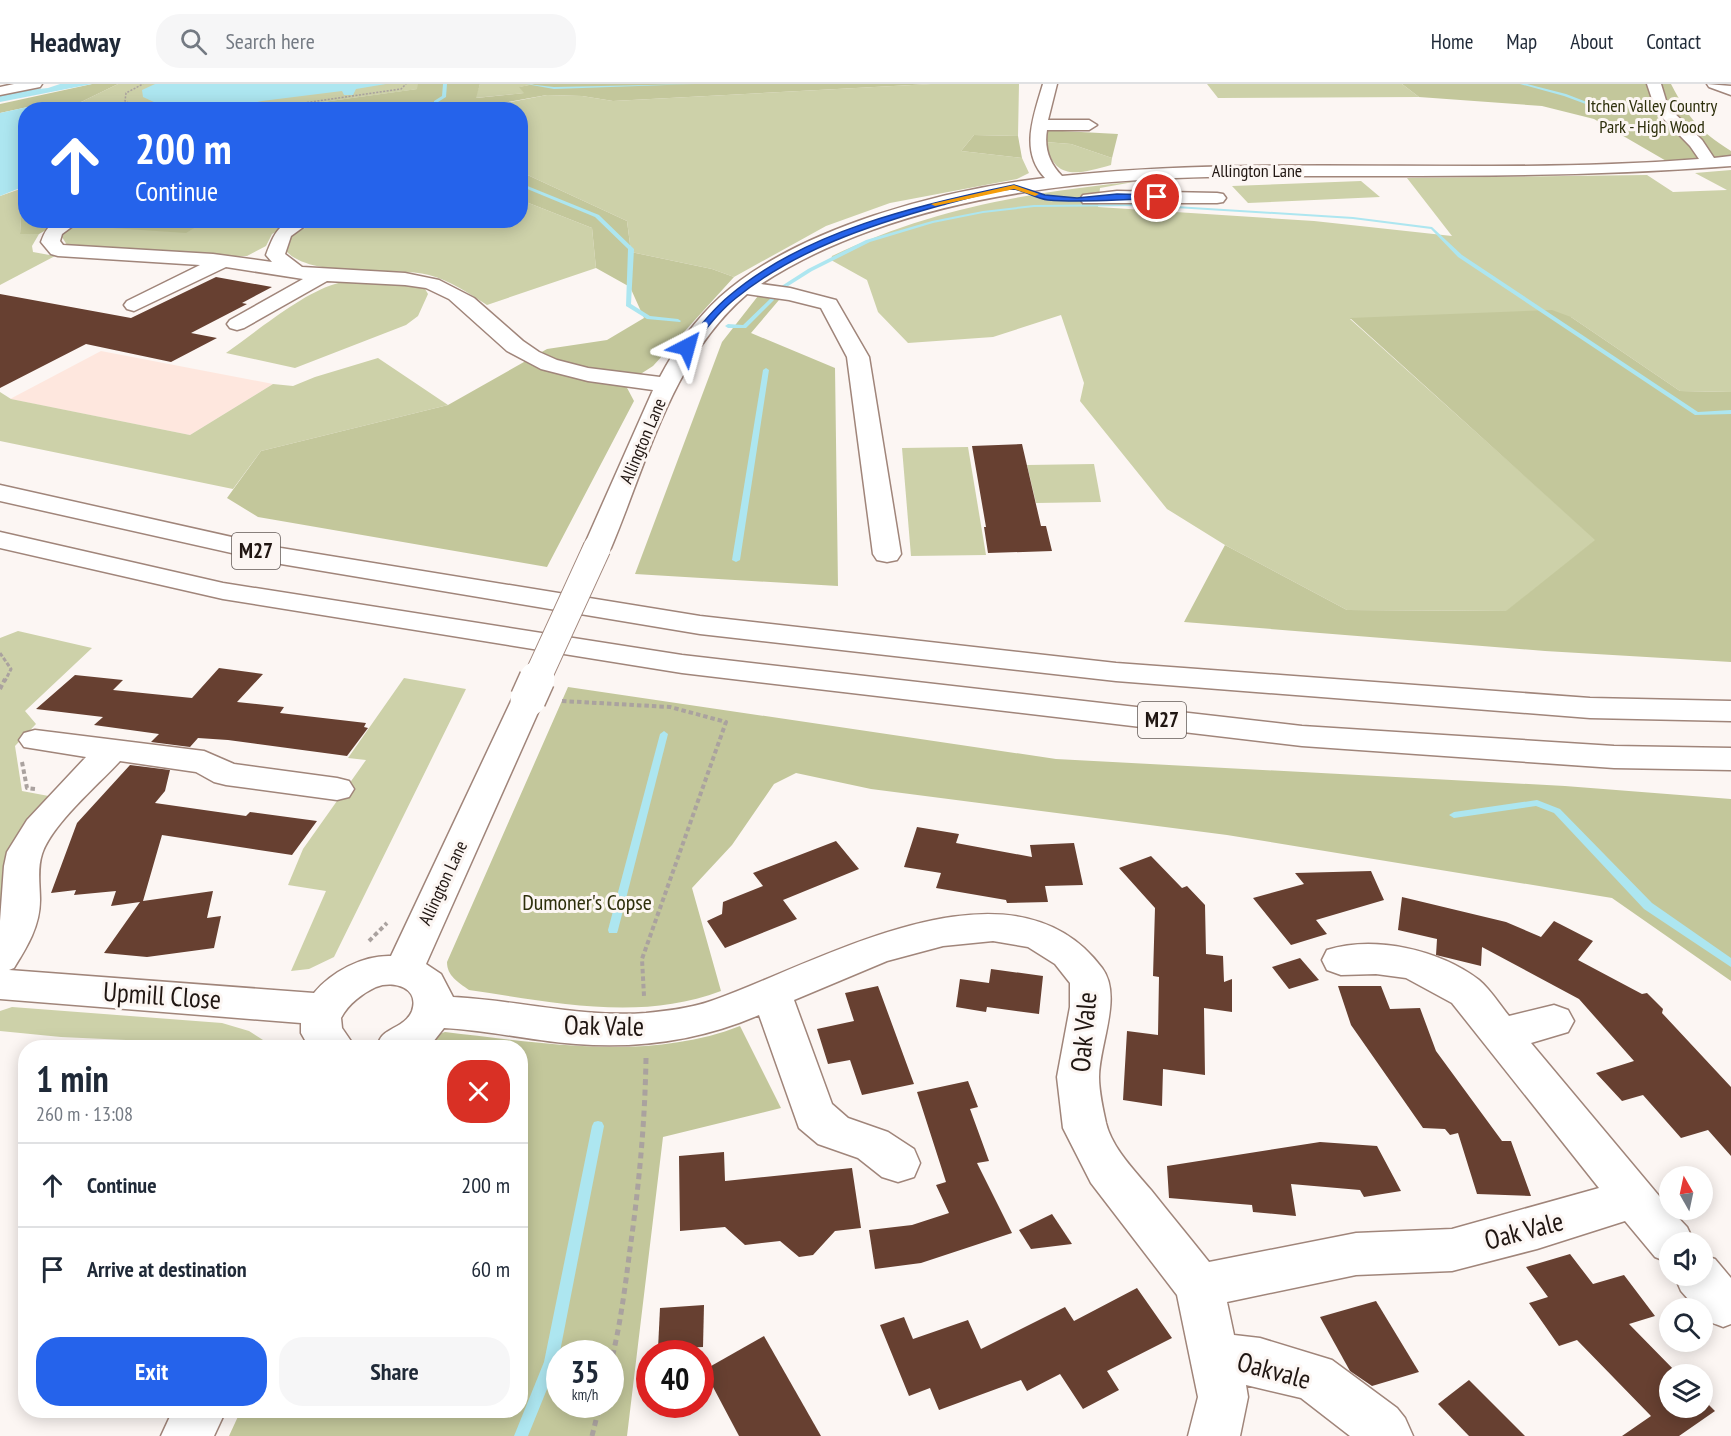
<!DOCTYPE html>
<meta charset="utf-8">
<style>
body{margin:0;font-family:"PT Sans Narrow",sans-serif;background:#f6f6f7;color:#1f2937;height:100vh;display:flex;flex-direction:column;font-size:22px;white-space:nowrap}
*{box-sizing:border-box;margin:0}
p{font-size:20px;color:#747a83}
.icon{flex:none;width:33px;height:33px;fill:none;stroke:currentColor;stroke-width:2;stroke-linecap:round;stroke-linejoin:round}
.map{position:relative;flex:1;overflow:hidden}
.details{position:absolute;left:18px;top:956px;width:510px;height:378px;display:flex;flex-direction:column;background:#fff;border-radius:24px;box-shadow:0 3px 15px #0003}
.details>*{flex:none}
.hud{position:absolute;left:18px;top:18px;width:510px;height:126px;border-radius:24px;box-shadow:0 3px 15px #0003;background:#2563eb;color:#fff;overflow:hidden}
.needle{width:39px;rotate:351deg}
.controls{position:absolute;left:1659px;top:1082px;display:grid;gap:12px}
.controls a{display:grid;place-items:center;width:54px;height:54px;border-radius:50%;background:#fff;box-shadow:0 3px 15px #0003;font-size:30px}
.speed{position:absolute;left:546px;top:1256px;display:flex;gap:12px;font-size:30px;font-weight:700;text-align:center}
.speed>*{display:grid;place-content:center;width:78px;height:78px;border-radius:50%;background:#fff;box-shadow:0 3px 15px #0003;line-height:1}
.speed small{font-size:15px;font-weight:400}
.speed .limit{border:9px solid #d22;background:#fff;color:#111}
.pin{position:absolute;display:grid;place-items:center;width:51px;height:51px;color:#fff;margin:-26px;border:3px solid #fff;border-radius:50%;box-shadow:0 2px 6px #0007}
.me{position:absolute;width:66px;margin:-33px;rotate:39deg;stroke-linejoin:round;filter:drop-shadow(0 0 4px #0008)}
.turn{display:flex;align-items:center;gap:21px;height:126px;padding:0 18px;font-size:27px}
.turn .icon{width:78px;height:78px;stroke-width:2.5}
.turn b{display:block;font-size:42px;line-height:51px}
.round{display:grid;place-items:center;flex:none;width:63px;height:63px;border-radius:24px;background:#f6f6f7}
.head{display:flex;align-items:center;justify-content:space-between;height:102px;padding:0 18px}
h1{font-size:36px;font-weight:600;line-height:45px}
.primary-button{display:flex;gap:12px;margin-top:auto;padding:12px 18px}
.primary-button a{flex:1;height:69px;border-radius:24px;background:#2563eb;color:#fff;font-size:24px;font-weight:600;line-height:69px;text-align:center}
.primary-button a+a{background:#f6f6f7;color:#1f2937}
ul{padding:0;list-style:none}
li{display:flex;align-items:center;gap:18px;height:84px;padding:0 18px;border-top:2px solid #e0e1e3}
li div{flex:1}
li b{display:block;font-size:22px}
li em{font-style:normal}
header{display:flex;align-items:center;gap:36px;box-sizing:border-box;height:84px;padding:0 30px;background:#fff;border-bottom:2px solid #e0e1e3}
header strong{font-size:28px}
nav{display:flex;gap:33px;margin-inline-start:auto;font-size:21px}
.search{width:420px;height:54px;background:#f6f6f7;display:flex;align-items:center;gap:15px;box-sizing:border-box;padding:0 21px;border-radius:24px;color:#747a83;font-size:22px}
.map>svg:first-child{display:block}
</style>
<header>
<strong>Headway</strong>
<div class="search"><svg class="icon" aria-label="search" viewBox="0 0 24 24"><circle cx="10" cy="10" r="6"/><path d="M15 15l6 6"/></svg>Search here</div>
<nav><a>Home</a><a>Map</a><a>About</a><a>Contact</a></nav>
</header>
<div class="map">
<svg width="1731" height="1352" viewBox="0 0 1731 1352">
<rect width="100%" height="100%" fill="#fcf6f3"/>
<polygon fill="#fee7de" points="101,267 273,300 190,351 10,315"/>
<g fill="#cdd1a9">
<polygon points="118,0 418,0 418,5 272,25 85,26 79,19"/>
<polygon points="480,0 534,0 520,3 525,9 475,14"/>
<polygon points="931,0 1019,0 1018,52 974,51 961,67 1022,74 1029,89 1017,95 890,119 826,142 734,193 712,185 631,168 627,137 521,88 520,26 469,26 547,11 582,12 613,17"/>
<polygon points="1207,0 1402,0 1419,13 1218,14"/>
<path d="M1045 58 1071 60 1112 74 1111 81C1078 90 1055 98 1045 58Z"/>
<path d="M1731 86V308L1680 307 1571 233 1350 235 1596 456 1507 527 1347 526 1225 461 1167 425 1080 317 1084 299 1061 231 993 253 908 259 878 228 867 196 831 176 832 172C935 123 1027 109 1139 97L1100 104 1098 123 1314 137 1452 152 1407 94 1647 91 1673 108 1727 106 1695 89Z"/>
<polygon points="1361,97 1380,113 1248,119 1232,102"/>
<polygon points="23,104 20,150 39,150 32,162 33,168 55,172 0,201 0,112"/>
<path d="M521 116 592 144 596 184 487 221C468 209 451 197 429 191 393 182 311 195 286 167L289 151 319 138 520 136Z"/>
<polygon points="80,137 296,137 272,150 266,162 247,172 219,173 78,164 67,161 62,153 63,149"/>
<path d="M363 196 424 203 428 210 418 232 406 241 295 284 226 269C256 248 301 210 335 200 344 197 354 197 363 196Z"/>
<polygon points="378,274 448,321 261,367 233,405 0,357 0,308 11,315 190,351 273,300 293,302 315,293"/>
<polygon points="968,363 986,471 911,472 902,364"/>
<polygon points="1094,380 1101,418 1036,419 1027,381"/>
<polygon points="18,547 92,564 25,627 36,640 15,662 22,707 54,713 0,852 0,554"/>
<polygon points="404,594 466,605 334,873 309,885 291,887 326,807 288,801 303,765 366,676 348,674"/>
<polygon points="12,923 222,939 249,947 274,963 198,963 191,959 61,953 0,947 0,927"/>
</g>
<g fill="#c3c79b" fill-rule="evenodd">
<polygon points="92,0 118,0 79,19 46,19 0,29 0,20"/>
<polygon points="418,0 480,0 476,14 524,9 519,3 534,0 931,0 613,17 582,12 547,11 469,25 423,25 407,22 397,26 272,25 417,5"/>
<path d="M1402 0H1671C1690 36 1697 45 1731 67V73L1668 78 1594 35 1542 22 1419 13Z"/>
<polygon points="1044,46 1118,50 1112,74 1071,60 1045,58"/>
<polygon points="974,51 1018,52 1022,74 961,67"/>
<polygon points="521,88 627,137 631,168 712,185 734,193 653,282 625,300 634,317 547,483 258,433 227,414 261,367 448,321 547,265 607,256 644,234 630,203 596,184 592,144 521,116"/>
<polygon points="25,102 26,136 62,137 39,150 20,150 23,104"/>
<polygon points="182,137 199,141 186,149 97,143 96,137"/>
<polygon points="758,212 779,216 751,249 835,284 838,502 635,490 722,258"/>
<polygon points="1552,226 1571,233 1680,307 1731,308 1731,578 1545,567 1184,538 1225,461 1347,526 1506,527 1595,456 1350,234"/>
<path d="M568 603 1056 675 1565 702 1731 715V897L1612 814 1227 751 871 705 796 689 774 700 732 761 692 804 721 907C639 938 553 918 469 906 458 898 447 892 447 878Z"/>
<path d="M740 942 781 1024 663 1053 627 1352H229L241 1326H520V963H424L436 951 445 948C541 959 648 978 740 942ZM560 1269H610V1320H560Z"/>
</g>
<g fill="#ade6f0">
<polygon points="60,0 92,0 0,18 0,9 48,4"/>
<polygon points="155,0 386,0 356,5 353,11 344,11 342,7 262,17 223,26 169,25 143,13 142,6"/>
<polygon points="71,18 82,20 85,25 26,26 25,102 0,112 0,29 46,19"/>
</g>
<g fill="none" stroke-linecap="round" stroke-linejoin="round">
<g fill="#ade6f0" fill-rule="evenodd">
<polygon points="443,0 447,0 446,13 438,18 438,26 434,26 434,17 442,12"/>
<polygon points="526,0 554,3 695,0 554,5"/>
<polygon points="1520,0 1527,0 1566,10 1605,25 1602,26 1564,12"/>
<polygon points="520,99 599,131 634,165 631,220 650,232 678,235 681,237 680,238 647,235 626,222 628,165 595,133 520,102"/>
<polygon points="1143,120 1353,133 1432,143 1462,171 1698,328 1731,326 1731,330 1695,331 1458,173 1431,145 1353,135 1143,122 1034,123 983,129 933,139 870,158 812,187 785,204 780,203 808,185 866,156 932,137 983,127 1034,121"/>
<polygon points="772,213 774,214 774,216 746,244 728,244 725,242 728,240 743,241"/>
<polygon points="766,284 769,286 740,476 736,478 732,476 763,286"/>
<polygon points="664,647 668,650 618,846 617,849 609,849 608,846 660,650"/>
<polygon points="1537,716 1560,725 1652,819 1731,874 1731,883 1644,825 1554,729 1536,722 1454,734 1449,731 1454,728"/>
<polygon points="598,1037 602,1038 604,1042 558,1278 528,1352 514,1352 544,1278 592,1042 594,1038"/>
</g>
</g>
<g fill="#674031">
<polygon points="216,193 272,203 242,219 247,220 191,249 217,254 171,278 86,260 0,304 0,210 131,234"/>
<polygon points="1022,360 1041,442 1046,442 1052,467 988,469 984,443 986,443 972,362"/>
<polygon points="219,584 263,590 237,618 284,623 280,629 366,639 364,643 368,644 347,672 228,656 198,654 190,663 151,658 159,650 94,641 103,633 36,625 75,591 123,596 113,606 192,614"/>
<polygon points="130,681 170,686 165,707 155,719 246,732 250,728 317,737 292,771 162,751 143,817 213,807 207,834 221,832 214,864 147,873 104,869 140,818 111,822 116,807 74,811 76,806 51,809 77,739"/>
<polygon points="917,743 959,750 956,759 1032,773 1030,761 1074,759 1083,801 1045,802 1048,818 1007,819 1006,816 936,804 941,789 904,783"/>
<polygon points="836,757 859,785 783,816 797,835 725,864 707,837 722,830 723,818 763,802 753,789"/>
<polygon points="1151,772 1182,804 1187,802 1205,821 1206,870 1223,872 1224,898 1232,895 1232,928 1204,924 1205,991 1163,985 1162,1022 1123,1016 1127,947 1158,951 1159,893 1153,892 1155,824 1119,784"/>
<polygon points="1371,787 1384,816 1316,836 1327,850 1291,861 1253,814 1304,800 1295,789"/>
<polygon points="1402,813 1506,838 1541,853 1554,837 1593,857 1578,876 1642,910 1647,909 1663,925 1662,929 1731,1003 1731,1072 1708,1046 1681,1054 1643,1011 1622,1017 1596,989 1634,977 1579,915 1482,863 1481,882 1436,871 1437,855 1398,846"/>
<polygon points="1300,874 1319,896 1289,905 1272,883"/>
<polygon points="991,885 1043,892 1039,930 987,923 986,928 956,923 960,895 989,899"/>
<polygon points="878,902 914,1000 862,1011 850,976 828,980 817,945 854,937 845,909"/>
<polygon points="1338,902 1381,902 1390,925 1420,924 1436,967 1502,1057 1511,1057 1531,1112 1477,1110 1458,1049 1450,1051 1445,1045 1423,1044 1351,941"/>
<polygon points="968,997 978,1023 970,1025 989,1077 977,1079 1012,1149 921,1179 875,1185 869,1146 912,1141 949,1129 936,1101 946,1098 917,1008"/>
<polygon points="1320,1058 1377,1062 1401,1107 1364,1113 1360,1106 1291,1100 1296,1132 1253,1128 1252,1121 1169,1114 1167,1082"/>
<polygon points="724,1068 725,1097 852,1084 861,1144 835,1147 813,1171 799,1173 780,1157 745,1161 725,1143 680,1147 679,1072"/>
<polygon points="1052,1130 1072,1160 1031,1165 1019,1146"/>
<polygon points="1570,1170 1593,1200 1624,1191 1655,1232 1629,1240 1678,1290 1670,1290 1670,1323 1702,1323 1702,1314 1715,1327 1679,1352 1622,1352 1651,1332 1577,1256 1559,1262 1529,1219 1548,1213 1526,1183"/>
<polygon points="1137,1204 1172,1254 1107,1287 1119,1306 1083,1325 1060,1290 1027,1307 1021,1296 939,1326 930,1304 909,1312 880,1241 904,1233 913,1255 968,1236 981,1265 1065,1223 1074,1237"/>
<polygon points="1376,1217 1419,1288 1372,1302 1350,1287 1320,1233"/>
<polygon points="704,1221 703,1263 658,1265 660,1224"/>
<polygon points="764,1252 821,1352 739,1352 704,1286"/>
<polygon points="1469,1296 1525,1352 1469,1352 1438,1320"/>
</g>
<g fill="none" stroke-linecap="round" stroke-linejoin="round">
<defs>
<g id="minor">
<polygon points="14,0 42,0 40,3 0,11 0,3"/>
<path d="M1043 0H1057L1048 36H1089L1097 41 1089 46H1047C1044 64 1049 79 1062 92 1273 70 1487 92 1699 75L1690 62 1656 27 1647 0H1661L1668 23 1702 56 1714 74 1731 72V82C1615 91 1499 92 1383 92 1212 92 1036 87 872 146 833 160 796 177 761 200L790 204 836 216 869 273 901 470 897 476 887 478 877 476 873 470 847 273 821 224 789 216 747 210C672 274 648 376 611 464L607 470 597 472 587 470 583 464 653 306 588 297 541 285 507 267 449 215 426 204 405 201 327 197 244 244 237 246 230 244 227 240 230 236 303 195 226 183 134 227 127 225 124 221 127 217 200 181 58 172 51 170 41 158C49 135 58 136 81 136L62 150 60 157 63 161 213 170 272 178 266 171C277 142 281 136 313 136L291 152 285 170 302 183 405 189 439 196 474 214 523 257 539 268 557 276 588 284 660 293C675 264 695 236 720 213 797 144 944 105 1045 94 1019 67 1034 31 1043 0Z"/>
<polygon points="1707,0 1731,2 1731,11 1709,3"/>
<polygon points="1117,107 1217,109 1223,110 1226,114 1223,118 1217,119 1083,119 1080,115 1083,111"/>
<path d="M528 605 539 608 544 615 426 880 441 890 453 913C517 916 581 934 646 929 666 927 692 924 711 917 818 880 1012 762 1102 884 1123 912 1099 961 1099 993 1099 1008 1103 1025 1106 1039 1112 1064 1135 1087 1151 1106 1170 1130 1190 1154 1209 1178L1356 1149 1452 1145 1599 1104 1452 919 1406 894 1376 890 1341 891 1327 886 1322 876 1327 866C1375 851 1440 866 1479 896 1490 905 1500 921 1509 932L1554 921 1568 926 1574 937 1568 948 1531 959 1670 1125 1687 1143 1694 1158H1670V1179L1655 1173 1625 1137 1537 1165 1452 1187 1356 1191 1227 1218 1234 1251 1260 1254 1332 1276 1397 1324 1405 1334 1413 1352H1350L1301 1314 1246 1301 1248 1313 1240 1352H1188L1198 1313 1177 1211 1091 1099 1063 1044 1057 993 1070 923V899L1055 880 1028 863 993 857 943 862 887 877 794 916 832 1020 848 1034 888 1048 914 1065 920 1079 914 1093 898 1098 882 1093 858 1074 818 1060 799 1044 759 931C701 956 640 965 576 960 532 957 488 946 444 944L429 963H376C378 959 380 954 383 951 392 943 407 940 412 927 420 904 394 896 376 903 363 909 348 920 341 934L342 944 355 963H309L301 949V939L0 915V837L4 782 7 768 27 736 86 673 24 663 19 656 24 649 35 646 204 667 234 680 337 694 349 697 354 705 349 713 337 716 226 701 214 698 196 688 120 677C98 701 52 740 42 770 37 785 40 801 40 816 40 842 27 863 14 884L9 886 314 909C331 888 363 871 391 872L512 615 517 608Z"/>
<path d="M1702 1171 1715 1175 1731 1194V1240L1723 1243C1712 1238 1702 1238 1702 1224H1696L1681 1207 1674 1191H1702Z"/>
<polygon points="173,1326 226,1326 214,1352 161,1352"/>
</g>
<g id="highway">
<polygon points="0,401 281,464 700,532 1116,579 1590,614 1731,617 1731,637 1590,634 1116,597 700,550 281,480 0,417"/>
<polygon points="0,448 223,499 682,571 1302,642 1614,662 1731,664 1731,686 1614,684 1302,662 682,589 223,515 0,464"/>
</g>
</defs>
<use href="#minor" stroke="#a0857a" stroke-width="3"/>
<use href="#highway" stroke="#a0857a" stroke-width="3"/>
<g stroke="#aaa29f" stroke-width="1.5" stroke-dasharray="2 1.5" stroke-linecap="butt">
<polyline points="141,26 125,17 126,9 143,0"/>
<polyline points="255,26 401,5 406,0"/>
</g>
<polyline stroke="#aaa29f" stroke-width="3" stroke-dasharray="4 2" stroke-linecap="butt" points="0,569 11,585 5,597"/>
<g stroke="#aaa29f" stroke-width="4" stroke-dasharray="4.5 3" stroke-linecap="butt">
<polyline points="0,605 5,595"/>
<polyline points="562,617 670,623 726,638 642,875 644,912"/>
<polyline points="22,678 27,704 35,705"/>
<polyline points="369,857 387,839"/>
</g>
<g stroke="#aaa29f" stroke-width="5" stroke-dasharray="6 4.5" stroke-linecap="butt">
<path d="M610 1282C620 1244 625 1204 630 1165 639 1102 645 1038 646 974"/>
<polyline points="592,1352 600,1320"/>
</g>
<use href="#minor" fill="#fff" fill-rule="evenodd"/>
<use href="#highway" fill="#fff" fill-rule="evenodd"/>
<defs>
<polyline id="minor-bridge-far1" points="536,597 597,464"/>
<polyline id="minor-bridge" points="528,615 537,595"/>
</defs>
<use href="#minor-bridge-far1" stroke="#a0857a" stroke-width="29" stroke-linecap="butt"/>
<use href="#minor-bridge" stroke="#a0857a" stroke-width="38" stroke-linecap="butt"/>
<use href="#minor-bridge-far1" stroke="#fff" stroke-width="27"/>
<use href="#minor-bridge" stroke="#fff" stroke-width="35"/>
</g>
<path fill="#2563eb" stroke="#184099" stroke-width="1.5" d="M1014 101 1045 111 1077 114 1117 110 1157 111 1160 113 1157 115C1120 115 1084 119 1048 116 1036 115 1024 106 1013 105 997 105 958 117 942 121 870 141 795 166 736 214 718 228 705 247 690 265L683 263C697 245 712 226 729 212 805 147 918 121 1014 101Z"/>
<polygon fill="#f59e0b" points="1014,101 1039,110 1035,112 1014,105 935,122 931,120"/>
<g text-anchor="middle" stroke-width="6" stroke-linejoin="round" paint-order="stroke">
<g font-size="18" fill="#2d2f0b" stroke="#fcf6f3">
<text x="1652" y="28">Itchen Valley Country<tspan x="1652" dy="21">Park - High Wood</tspan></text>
</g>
<g font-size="18" fill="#201612" stroke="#fcf6f3">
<text x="1257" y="93">Allington Lane</text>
<text transform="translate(643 357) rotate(-67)" y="6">Allington Lane</text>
<text transform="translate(443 799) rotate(-65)" y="6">Allington Lane</text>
</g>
<g fill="#fcf6f3" stroke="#625956" stroke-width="1.5">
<rect x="232" y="449" width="48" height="36" rx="4.5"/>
<rect x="1138" y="618" width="48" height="36" rx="4.5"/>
</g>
<g font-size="21" font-weight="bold" fill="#201612">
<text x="256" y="474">M27</text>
<text x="1162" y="643">M27</text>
</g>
<g font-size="22" fill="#2d2f0b" stroke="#fcf6f3">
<text x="587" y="826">Dumoner's Copse</text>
</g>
<g font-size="27" fill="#201612" stroke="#fcf6f3">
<text transform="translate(162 912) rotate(4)" y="9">Upmill Close</text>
<text transform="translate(604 942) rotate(1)" y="9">Oak Vale</text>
<text transform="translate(1084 948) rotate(-85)" y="9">Oak Vale</text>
<text transform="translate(1524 1147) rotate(-15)" y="9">Oak Vale</text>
<text transform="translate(1274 1287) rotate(15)" y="9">Oakvale</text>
</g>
</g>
</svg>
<div class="controls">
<a><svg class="needle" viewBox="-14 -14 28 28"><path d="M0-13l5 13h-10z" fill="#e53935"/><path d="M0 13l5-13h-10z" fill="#747a83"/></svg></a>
<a><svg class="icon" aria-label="sound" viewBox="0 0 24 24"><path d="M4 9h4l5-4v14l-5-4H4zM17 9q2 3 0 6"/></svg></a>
<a><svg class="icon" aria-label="search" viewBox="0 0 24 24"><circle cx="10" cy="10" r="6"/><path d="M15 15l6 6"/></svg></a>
<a><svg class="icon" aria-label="layers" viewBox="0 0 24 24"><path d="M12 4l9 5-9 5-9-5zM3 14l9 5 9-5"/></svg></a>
</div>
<div class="speed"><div>35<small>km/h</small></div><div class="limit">40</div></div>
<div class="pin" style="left:1157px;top:113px;background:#d93025"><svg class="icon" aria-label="arrive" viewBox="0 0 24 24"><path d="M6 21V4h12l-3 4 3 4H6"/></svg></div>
<svg class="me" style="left:687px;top:263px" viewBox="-20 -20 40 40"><path d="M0-17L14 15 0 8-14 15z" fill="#2563eb" stroke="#fff" stroke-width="4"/></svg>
<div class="hud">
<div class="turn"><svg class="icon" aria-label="ahead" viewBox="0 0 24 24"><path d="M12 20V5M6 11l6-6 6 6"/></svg><div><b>200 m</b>Continue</div></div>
</div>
<section class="details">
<div class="head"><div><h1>1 min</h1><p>260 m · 13:08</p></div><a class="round" style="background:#d93025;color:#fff"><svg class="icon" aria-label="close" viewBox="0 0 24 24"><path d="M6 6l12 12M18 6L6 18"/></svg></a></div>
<ul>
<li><svg class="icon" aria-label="ahead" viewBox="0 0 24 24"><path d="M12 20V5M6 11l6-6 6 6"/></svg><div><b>Continue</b></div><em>200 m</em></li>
<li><svg class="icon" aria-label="arrive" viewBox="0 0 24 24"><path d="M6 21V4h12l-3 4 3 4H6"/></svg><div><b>Arrive at destination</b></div><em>60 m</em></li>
</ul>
<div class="primary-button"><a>Exit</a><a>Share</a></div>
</section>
</div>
